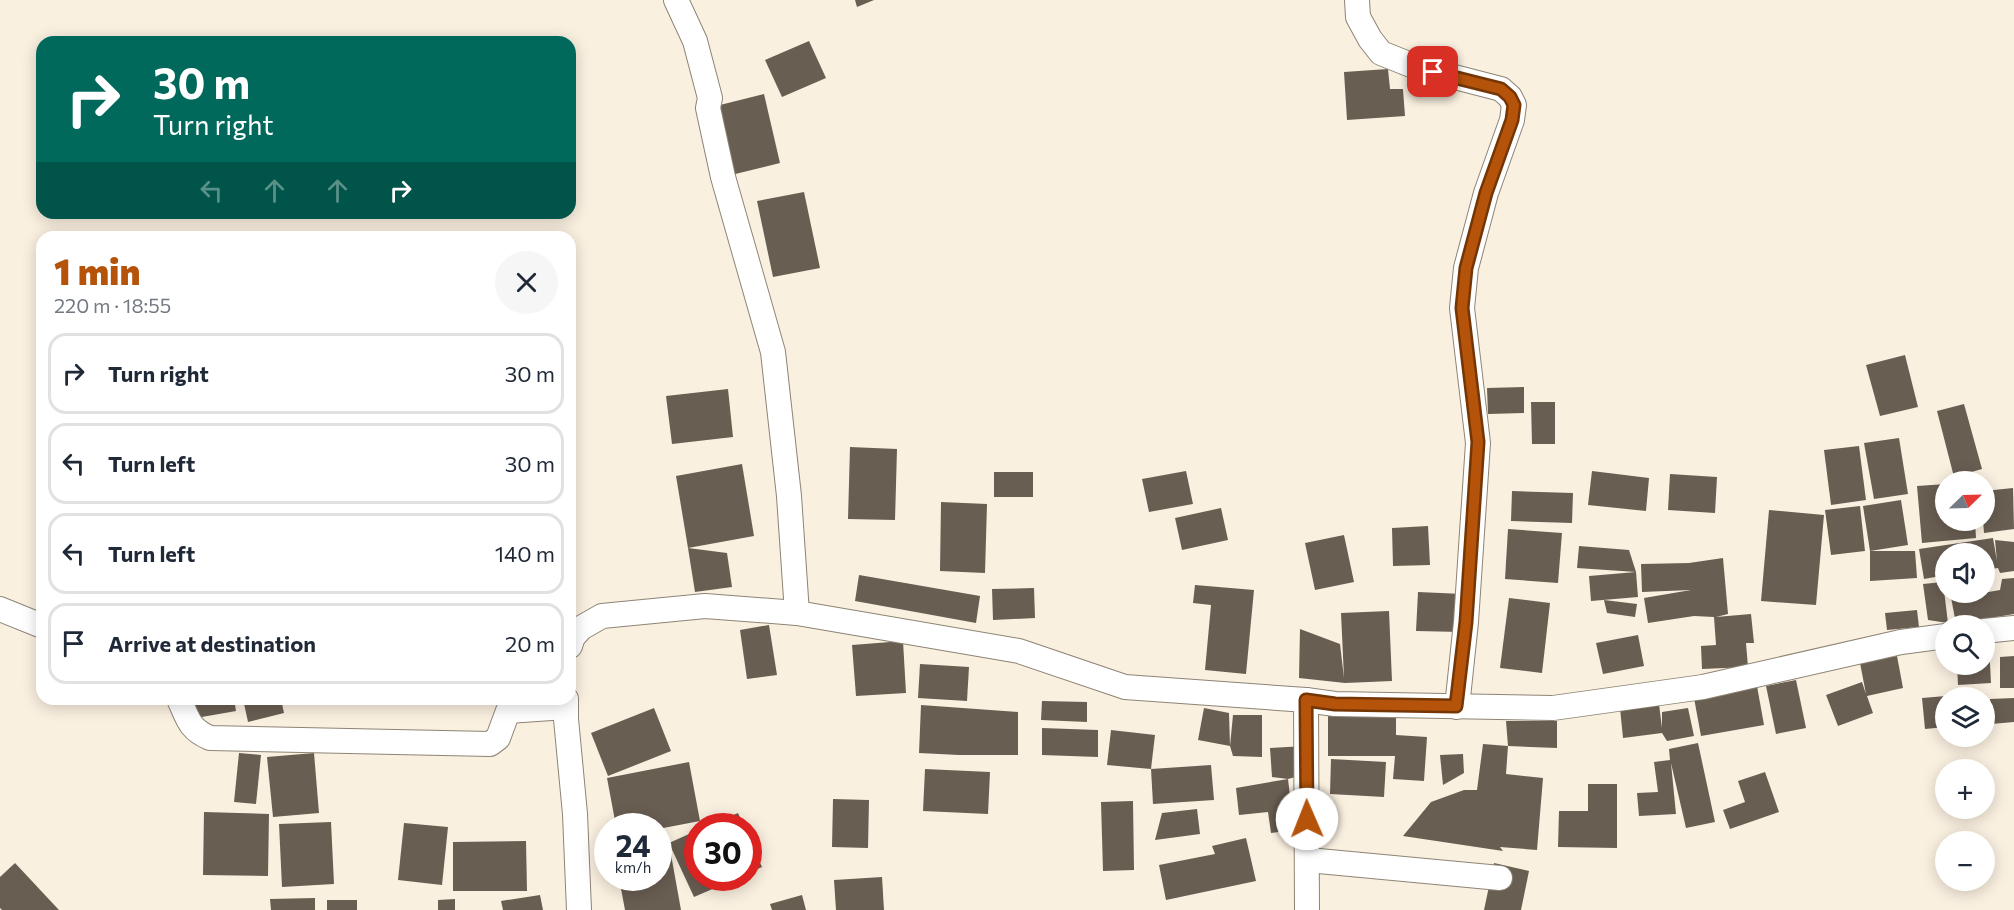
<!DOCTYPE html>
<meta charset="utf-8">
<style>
body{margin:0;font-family:Commissioner,sans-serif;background:#f6f6f7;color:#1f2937;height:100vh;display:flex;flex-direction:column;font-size:22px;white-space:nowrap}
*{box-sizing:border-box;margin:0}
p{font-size:20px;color:#747a83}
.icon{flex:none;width:33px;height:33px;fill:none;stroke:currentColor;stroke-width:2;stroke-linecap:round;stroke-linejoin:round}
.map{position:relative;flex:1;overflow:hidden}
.side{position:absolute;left:36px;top:231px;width:540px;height:474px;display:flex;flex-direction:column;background:#fff;border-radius:18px;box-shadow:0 3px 15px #0003}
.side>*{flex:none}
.banner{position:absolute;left:36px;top:36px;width:540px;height:183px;border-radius:18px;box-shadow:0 3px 15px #0003;background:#00695c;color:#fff;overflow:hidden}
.needle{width:39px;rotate:67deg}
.fabs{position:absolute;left:1935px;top:471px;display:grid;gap:12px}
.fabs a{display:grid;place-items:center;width:60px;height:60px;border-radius:50%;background:#fff;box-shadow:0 3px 15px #0003;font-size:30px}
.speed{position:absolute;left:594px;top:813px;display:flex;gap:12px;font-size:30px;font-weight:700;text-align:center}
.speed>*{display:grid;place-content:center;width:78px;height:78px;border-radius:50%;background:#fff;box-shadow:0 3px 15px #0003;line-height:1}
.speed small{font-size:15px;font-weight:400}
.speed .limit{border:9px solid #d22;background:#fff;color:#111}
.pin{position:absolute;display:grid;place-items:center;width:51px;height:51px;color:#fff;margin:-26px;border-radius:12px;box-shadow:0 3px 9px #0006}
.me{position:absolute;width:66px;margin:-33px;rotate:359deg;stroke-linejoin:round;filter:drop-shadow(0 0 4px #0008)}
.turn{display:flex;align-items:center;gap:21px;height:126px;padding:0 18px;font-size:27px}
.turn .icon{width:78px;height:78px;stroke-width:2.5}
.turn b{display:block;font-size:42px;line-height:51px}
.lanes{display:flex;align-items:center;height:57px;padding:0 18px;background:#0003;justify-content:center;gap:30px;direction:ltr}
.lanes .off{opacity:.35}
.round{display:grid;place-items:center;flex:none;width:63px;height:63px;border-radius:32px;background:#f6f6f7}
.overview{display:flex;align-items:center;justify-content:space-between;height:102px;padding:0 18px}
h1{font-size:36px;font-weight:800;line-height:45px;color:#b45309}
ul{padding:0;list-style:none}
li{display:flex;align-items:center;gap:18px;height:81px;margin:0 12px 9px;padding:0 6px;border:3px solid #e0e1e3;border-radius:18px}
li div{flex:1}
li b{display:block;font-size:22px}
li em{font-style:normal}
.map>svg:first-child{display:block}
</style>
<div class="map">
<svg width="2014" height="910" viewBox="0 0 2014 910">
<rect width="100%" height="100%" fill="#faf0e0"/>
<g fill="#695e52">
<polygon points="855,0 874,0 857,7"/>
<polygon points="809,41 826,78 782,97 765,60"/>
<polygon points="1388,69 1390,89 1403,89 1405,116 1347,120 1344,72"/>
<polygon points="764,94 780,163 723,177 708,108"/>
<polygon points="804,192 820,268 773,277 757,201"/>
<polygon points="1905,355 1918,407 1880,416 1866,365"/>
<polygon points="1524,387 1524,413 1488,414 1487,388"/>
<polygon points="728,389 733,437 672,444 666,396"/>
<polygon points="1531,402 1555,402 1555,444 1532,444"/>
<polygon points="1964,404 1982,469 1954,477 1937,411"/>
<polygon points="1899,438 1908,494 1874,499 1864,443"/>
<polygon points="1859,446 1866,500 1831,505 1824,450"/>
<polygon points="850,447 897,449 895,520 848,519"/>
<polygon points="742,464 754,536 688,548 676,476"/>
<polygon points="1186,471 1193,504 1149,512 1142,479"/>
<polygon points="1592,471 1649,478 1646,511 1588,505"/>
<rect x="994" y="472" width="39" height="25"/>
<polygon points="1670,474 1717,477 1715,513 1668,510"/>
<polygon points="1946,484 1946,520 1975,520 1976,538 1922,543 1917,486"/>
<polygon points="2013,488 2014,529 1984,533 1983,520 1984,520 1984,491"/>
<polygon points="1512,491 1573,493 1572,523 1511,521"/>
<polygon points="1901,500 1908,545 1870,551 1863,506"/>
<polygon points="941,502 987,504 985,573 940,571"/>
<polygon points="1860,506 1865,551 1831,555 1825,510"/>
<polygon points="1221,508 1228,540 1182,550 1175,518"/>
<polygon points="1769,510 1824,515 1816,605 1761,601"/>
<polygon points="1428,526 1430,565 1393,566 1392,528"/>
<polygon points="1508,529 1562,533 1558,583 1505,579"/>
<polygon points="1344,535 1354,582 1315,590 1305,543"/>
<polygon points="1993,538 1997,561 1995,540 2014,542 2014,571 2000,573 1998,568 1984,570 1984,554 1946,554 1946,575 1924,579 1919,549"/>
<polygon points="1579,546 1629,550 1636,572 1577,568"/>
<polygon points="688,548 727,553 732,587 695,592"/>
<polygon points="1870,551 1915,551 1917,578 1870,581"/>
<polygon points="1723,558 1728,614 1716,617 1751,614 1754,643 1746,643 1748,667 1702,669 1701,646 1716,645 1714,617 1694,616 1648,623 1644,598 1691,590 1642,592 1641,564 1689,563"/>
<polygon points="1636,572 1638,597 1591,601 1589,576"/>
<polygon points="859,575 980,596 976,623 855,601"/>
<polygon points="2014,578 2014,614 1956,624 1950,592 1971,592 1971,595 2000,590 2002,579"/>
<polygon points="1943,582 1948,623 1928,620 1923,584"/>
<polygon points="1195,585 1254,590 1246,674 1205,670 1211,605 1193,603"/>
<polygon points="1034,588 1035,618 993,620 992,589"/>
<polygon points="1418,592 1463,594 1461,632 1416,631"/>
<polygon points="1509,598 1550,603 1542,673 1500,668"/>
<polygon points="1604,600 1637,604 1635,617 1607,613"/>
<polygon points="1917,610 1919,627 1887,630 1885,613"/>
<polygon points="1389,611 1392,681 1345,683 1299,678 1300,629 1340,644 1344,678 1341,613"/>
<polygon points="769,625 777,675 747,679 740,630"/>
<polygon points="1638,635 1644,666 1603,674 1596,643"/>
<polygon points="903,641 906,693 856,696 852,645"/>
<polygon points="1984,645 1989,645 1991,683 1958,685 1957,664 1984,664"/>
<polygon points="1897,656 1903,688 1867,696 1873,713 1838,726 1826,695 1862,682 1866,694 1860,663"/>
<polygon points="2014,656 2014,688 2000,688 2000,657"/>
<polygon points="920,664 969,667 967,701 918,698"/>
<polygon points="1796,680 1806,728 1776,734 1766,686"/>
<polygon points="1757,686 1764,725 1701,736 1694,698"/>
<polygon points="1976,694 1976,698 1953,698 1952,696"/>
<polygon points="1946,696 1946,727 1925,729 1922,698"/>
<polygon points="2014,698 2014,722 1991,724 1990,699"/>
<polygon points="193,699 234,699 236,711 196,718"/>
<polygon points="243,699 281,699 284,713 248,722"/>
<polygon points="1042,701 1087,702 1087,722 1041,720"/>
<polygon points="1659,704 1662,728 1662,712 1688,708 1694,736 1667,741 1662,733 1623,738 1620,708"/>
<polygon points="921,705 1018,712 1018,755 959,755 919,753"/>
<polygon points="654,708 671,751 608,776 591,733"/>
<polygon points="1204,708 1229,713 1230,746 1198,740"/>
<polygon points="1328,712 1396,713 1396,735 1427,737 1424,781 1393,779 1395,756 1328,756"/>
<polygon points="1233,715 1262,715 1262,757 1233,756 1230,746"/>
<polygon points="1506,721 1557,721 1557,748 1508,746"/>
<polygon points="1042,728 1098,730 1098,757 1042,755"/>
<polygon points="1111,730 1155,735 1151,769 1107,765"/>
<polygon points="1698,743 1715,822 1686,828 1671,763 1676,814 1639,816 1637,793 1658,792 1654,762 1670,760 1669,749"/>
<polygon points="1483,744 1508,746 1506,774 1543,778 1537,850 1500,847 1503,851 1403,836 1431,802 1464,790 1477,790"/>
<polygon points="1305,746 1307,774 1288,779 1272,777 1270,748"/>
<polygon points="239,753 261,755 256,804 234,802"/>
<polygon points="314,753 319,813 273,817 267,757"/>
<polygon points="1463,754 1464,773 1443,785 1440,755"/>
<polygon points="1331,759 1386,762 1384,797 1330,794"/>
<polygon points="689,762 700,821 658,829 658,826 616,826 607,778"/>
<polygon points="1211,765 1214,800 1153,804 1151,769"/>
<polygon points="925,769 990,772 988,814 923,811"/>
<polygon points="1765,772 1779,812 1730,829 1723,810 1745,802 1738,781"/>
<polygon points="1288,779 1294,830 1271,833 1268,812 1239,815 1236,788"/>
<polygon points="1588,784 1617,784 1617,848 1558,847 1559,811 1588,811"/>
<polygon points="833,799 869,800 868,848 832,847"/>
<polygon points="1133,801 1134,870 1103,871 1101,802"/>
<polygon points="1197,809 1200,834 1155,840 1162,813"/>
<polygon points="204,812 269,814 268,876 203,875"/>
<polygon points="738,813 744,826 706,826"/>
<polygon points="331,822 334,884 282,887 279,824"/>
<polygon points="404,823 448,827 442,885 398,880"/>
<polygon points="698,830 698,878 738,878 694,897 669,843"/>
<polygon points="748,837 762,867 748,873"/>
<polygon points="1246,838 1256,881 1166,900 1159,865 1215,854 1212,846"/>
<polygon points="526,841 527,891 453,891 453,842"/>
<polygon points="670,849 681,910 625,910 619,878 658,878 658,851"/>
<polygon points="15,863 59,910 2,910 0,908 0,877"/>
<polygon points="1494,863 1529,871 1521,910 1484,910"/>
<polygon points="882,877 884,910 836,910 834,880"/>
<polygon points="540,895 543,910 503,910 501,901"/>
<polygon points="802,895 806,910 772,910 770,904"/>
<polygon points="315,898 315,910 271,910 270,899"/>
<polygon points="455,899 455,910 438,910 438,900"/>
<rect x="327" y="900" width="30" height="10"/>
</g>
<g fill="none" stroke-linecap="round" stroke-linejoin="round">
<defs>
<g id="minor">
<polyline points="676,0 695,41 710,98 708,108 723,177 773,352 789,496 797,613"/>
<polyline points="1357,0 1358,17 1370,39 1381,53 1416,67 1501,89 1510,97 1514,105 1512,120 1486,193 1466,268 1462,308 1478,443 1466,622 1457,707"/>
<polyline points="0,609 42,626"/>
<polyline points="1984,631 2014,628"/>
<polyline points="570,646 573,637 581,628 602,616 705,606 797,613 1019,651 1125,687 1306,700 1335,704 1553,708 1703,687 1901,642 1946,636"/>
<path d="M179 699C188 719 189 729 210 738L490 744 498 738 508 711 566 707"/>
<polyline points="566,699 566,719 575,814 579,910"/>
<polyline points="1306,700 1307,910"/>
<polyline points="1308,860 1500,878"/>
</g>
</defs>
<use href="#minor" stroke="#8d8475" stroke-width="26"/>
<use href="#minor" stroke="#fff" stroke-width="24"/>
</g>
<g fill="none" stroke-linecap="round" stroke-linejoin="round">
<defs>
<polyline id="route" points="1307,819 1306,700 1335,704 1456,706 1466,622 1478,442 1462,308 1466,268 1486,193 1512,120 1514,105 1510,97 1501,89 1433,72"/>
</defs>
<use href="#route" stroke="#753606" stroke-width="15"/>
<use href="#route" stroke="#b45309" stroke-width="10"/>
</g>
</svg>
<div class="fabs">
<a><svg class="needle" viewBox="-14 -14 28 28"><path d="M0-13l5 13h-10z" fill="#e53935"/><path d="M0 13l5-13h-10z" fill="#747a83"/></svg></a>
<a><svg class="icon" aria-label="sound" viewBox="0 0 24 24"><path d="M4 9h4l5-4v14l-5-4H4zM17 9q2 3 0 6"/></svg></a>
<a><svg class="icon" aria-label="search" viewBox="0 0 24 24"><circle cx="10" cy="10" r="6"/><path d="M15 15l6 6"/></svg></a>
<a><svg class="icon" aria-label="layers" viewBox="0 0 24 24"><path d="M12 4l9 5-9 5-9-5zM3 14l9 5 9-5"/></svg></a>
<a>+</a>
<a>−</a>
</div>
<div class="speed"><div>24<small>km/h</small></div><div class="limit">30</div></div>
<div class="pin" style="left:1433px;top:72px;background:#d93025"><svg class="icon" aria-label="arrive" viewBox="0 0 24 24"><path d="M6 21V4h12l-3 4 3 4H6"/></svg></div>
<svg class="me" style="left:1307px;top:819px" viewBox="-20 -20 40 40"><circle r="19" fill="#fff"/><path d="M0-13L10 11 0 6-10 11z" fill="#b45309"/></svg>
<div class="banner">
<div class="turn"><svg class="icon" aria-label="right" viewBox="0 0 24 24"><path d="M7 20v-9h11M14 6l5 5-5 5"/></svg><div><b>30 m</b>Turn right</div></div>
<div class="lanes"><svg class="icon off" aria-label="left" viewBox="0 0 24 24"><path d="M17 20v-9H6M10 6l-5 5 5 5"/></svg><svg class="icon off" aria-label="ahead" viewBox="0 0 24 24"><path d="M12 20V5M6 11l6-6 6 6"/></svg><svg class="icon off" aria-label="ahead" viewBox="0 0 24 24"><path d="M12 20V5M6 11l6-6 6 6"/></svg><svg class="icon" aria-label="right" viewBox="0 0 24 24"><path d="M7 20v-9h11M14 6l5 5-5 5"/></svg></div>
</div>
<section class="side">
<div class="overview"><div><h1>1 min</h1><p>220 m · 18:55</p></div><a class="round"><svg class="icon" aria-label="close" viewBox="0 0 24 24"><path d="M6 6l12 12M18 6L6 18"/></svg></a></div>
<ul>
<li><svg class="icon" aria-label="right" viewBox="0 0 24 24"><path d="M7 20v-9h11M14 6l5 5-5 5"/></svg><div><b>Turn right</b></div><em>30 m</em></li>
<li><svg class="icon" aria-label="left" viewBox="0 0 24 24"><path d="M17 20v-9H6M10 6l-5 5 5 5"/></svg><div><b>Turn left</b></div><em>30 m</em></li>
<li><svg class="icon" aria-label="left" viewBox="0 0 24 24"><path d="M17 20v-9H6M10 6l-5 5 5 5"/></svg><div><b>Turn left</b></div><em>140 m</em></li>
<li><svg class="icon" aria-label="arrive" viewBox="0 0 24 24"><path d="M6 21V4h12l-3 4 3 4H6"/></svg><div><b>Arrive at destination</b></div><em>20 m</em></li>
</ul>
</section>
</div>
